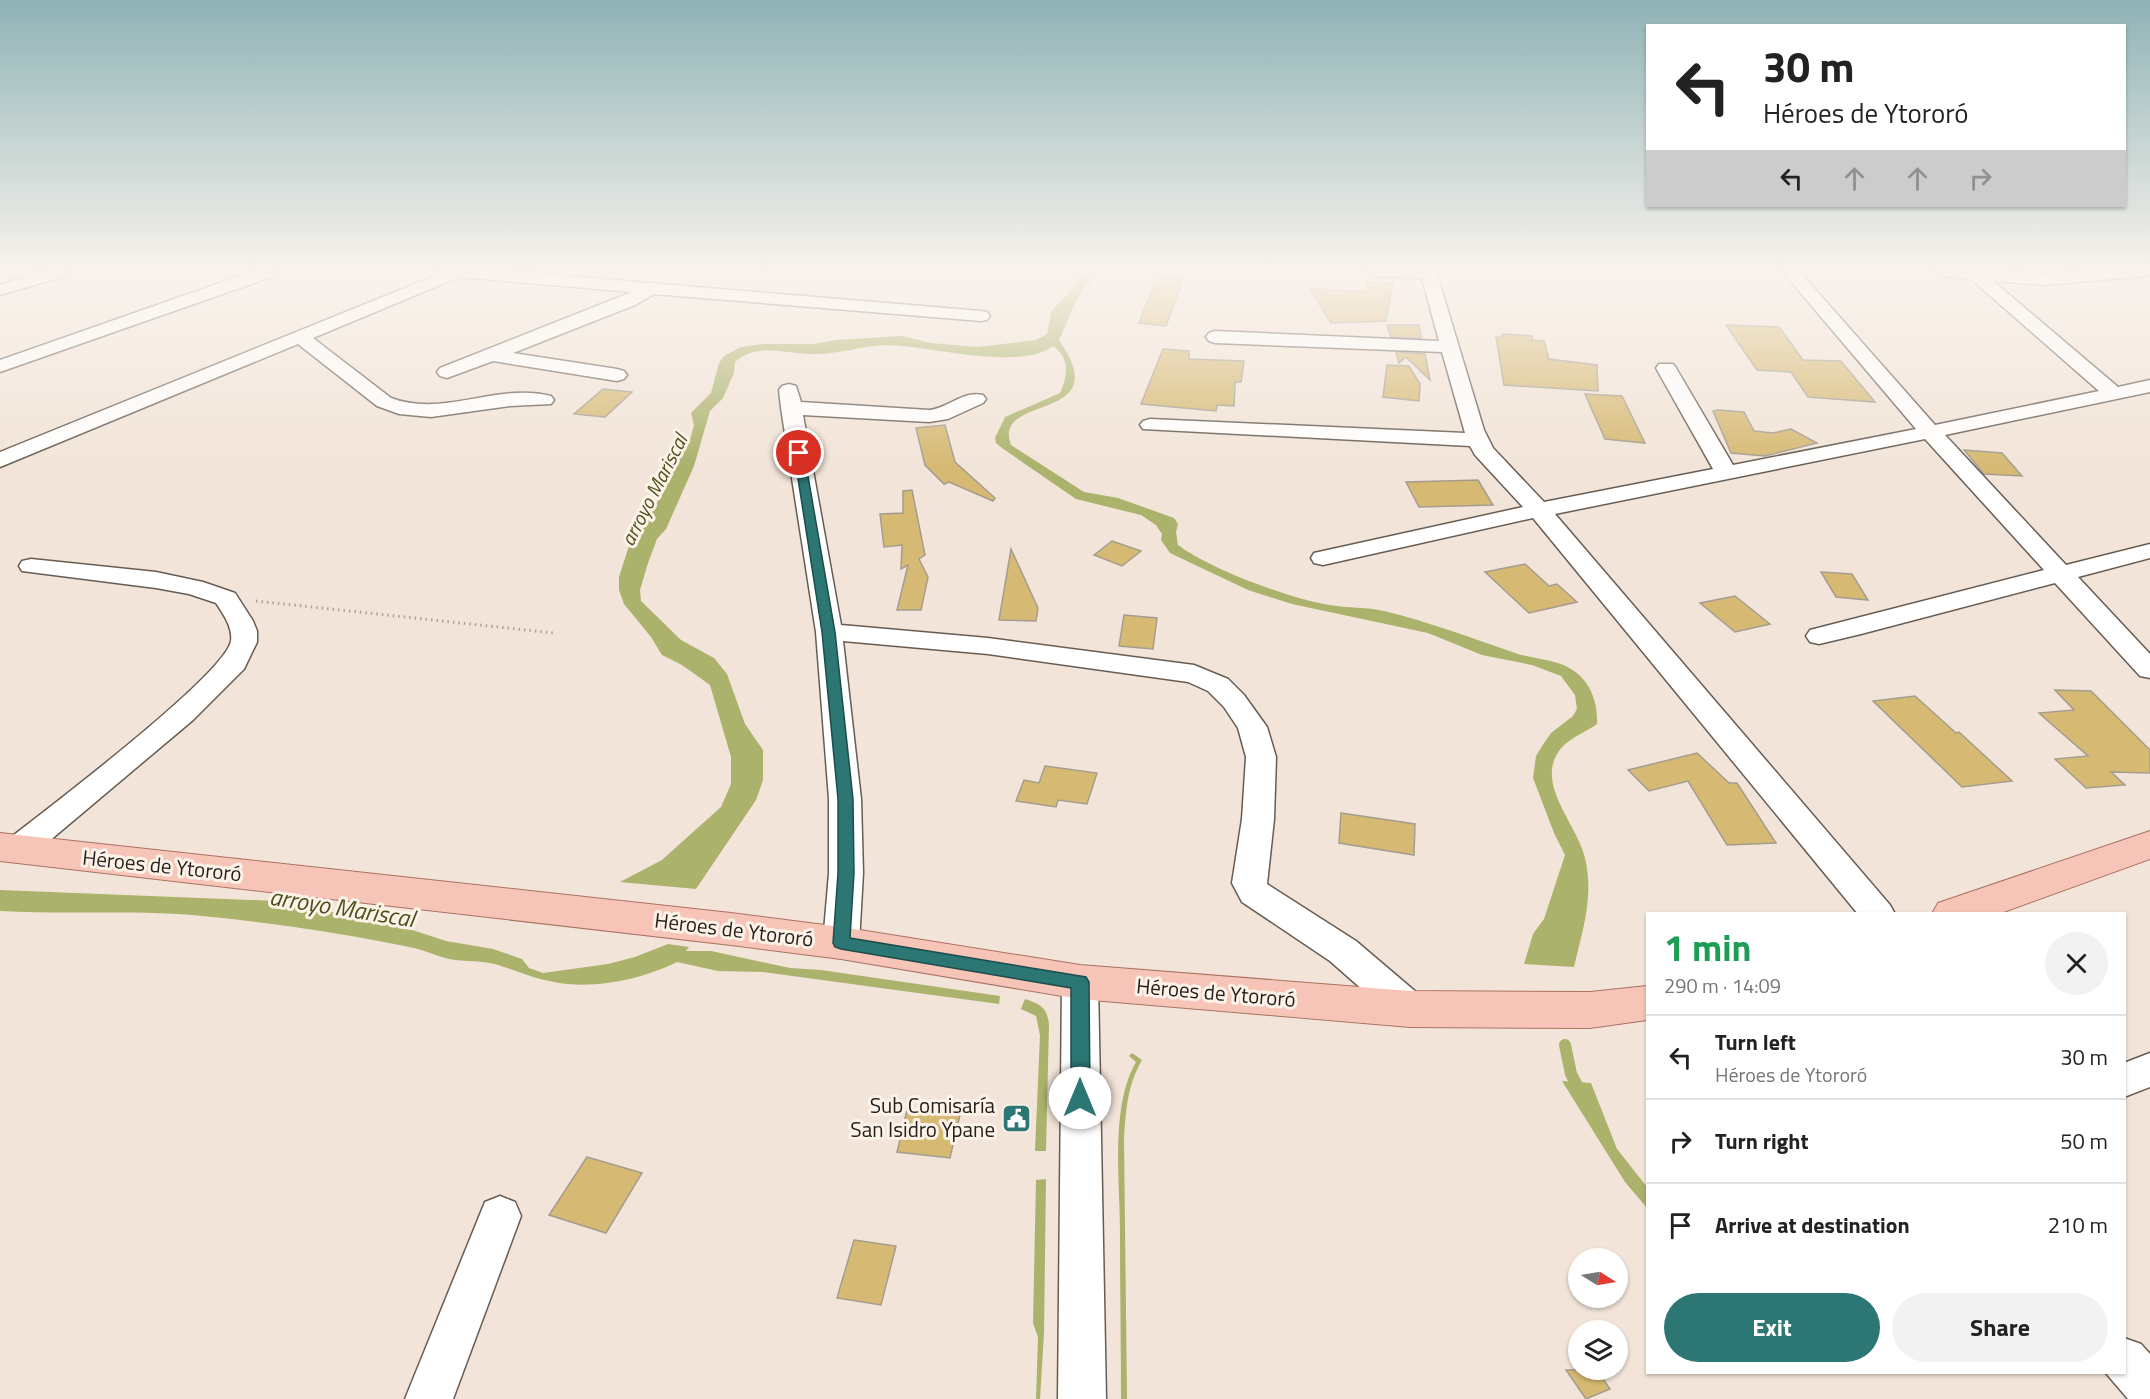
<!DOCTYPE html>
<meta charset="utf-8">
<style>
body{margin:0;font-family:"Titillium Web",sans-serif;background:#f2f2f2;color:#222;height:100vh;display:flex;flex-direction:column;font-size:22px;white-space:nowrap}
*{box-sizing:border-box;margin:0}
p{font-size:20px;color:#767676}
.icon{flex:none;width:33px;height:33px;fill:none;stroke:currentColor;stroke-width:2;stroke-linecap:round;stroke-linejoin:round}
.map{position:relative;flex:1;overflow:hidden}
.details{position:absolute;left:1646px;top:912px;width:480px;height:462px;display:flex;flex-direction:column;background:#fff;border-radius:0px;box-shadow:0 2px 4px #0004}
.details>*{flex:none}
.banner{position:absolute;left:1646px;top:24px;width:480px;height:183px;border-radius:0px;box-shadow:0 2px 4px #0004;background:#fff;color:#222;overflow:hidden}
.needle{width:39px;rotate:101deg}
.fabs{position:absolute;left:1568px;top:1248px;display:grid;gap:12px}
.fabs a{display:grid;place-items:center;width:60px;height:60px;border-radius:50%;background:#fff;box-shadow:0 2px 4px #0004;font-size:30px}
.pin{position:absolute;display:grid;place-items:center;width:51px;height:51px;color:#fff;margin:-26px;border:3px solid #fff;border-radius:50%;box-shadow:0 2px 6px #0007}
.me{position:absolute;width:66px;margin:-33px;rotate:0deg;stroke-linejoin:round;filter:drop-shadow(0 0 4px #0008)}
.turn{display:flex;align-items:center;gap:21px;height:126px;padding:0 18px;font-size:27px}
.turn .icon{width:78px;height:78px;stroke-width:2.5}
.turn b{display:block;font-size:42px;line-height:51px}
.lanes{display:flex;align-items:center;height:57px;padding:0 18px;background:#0003;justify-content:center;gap:30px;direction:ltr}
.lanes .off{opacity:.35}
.round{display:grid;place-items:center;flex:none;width:63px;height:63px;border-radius:32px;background:#f2f2f2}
.overview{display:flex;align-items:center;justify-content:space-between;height:102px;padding:0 18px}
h1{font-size:36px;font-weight:700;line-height:45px;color:#1e9e55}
.cta{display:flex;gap:12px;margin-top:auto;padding:12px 18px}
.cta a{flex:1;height:69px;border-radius:36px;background:#2c7674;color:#fff;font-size:24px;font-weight:700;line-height:69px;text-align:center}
.cta a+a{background:#f2f2f2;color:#222}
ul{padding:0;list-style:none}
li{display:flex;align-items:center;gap:18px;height:84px;padding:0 18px;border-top:2px solid #e0e0e0}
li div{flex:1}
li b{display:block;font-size:22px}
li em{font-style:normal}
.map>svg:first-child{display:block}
</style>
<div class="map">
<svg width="2150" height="1399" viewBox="0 0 2150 1399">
<rect width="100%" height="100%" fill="#f2e4d8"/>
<g fill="#abb26b">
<path d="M1077 271H1094L1093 280 1084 288 1075 304 1059 340C1118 425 991 392 1011 445L1084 492 1118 498 1174 518 1178 524 1176 532 1178 545C1210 569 1290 599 1330 605 1348 608 1367 607 1384 611 1429 622 1472 638 1515 653 1532 659 1555 659 1571 669 1591 681 1598 703 1597 724 1587 731 1571 738 1562 747 1532 782 1577 823 1585 858 1594 897 1583 928 1574 967L1524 964 1533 934 1544 919 1565 855 1554 833 1533 778 1536 756 1542 746 1551 733 1573 716 1577 709 1575 695 1561 676 1532 665 1482 655 1428 633 1292 604 1248 590 1170 553 1161 540 1162 534 1156 525 1141 515 1076 499 1002 448 996 443 995 438 1005 417 1060 393C1068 375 1070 358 1053 346 1019 372 928 345 886 345 862 346 838 354 814 354 786 354 758 342 735 362L734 373 723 398 710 411 694 466 666 529 657 539 648 563 640 590 641 601 681 640 714 658 727 674 745 724 763 750V780L756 800 696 889 620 882 662 860 683 841 721 807 731 784V757L710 685 682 665 662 655 651 637 624 604 619 590V577L629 546 665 490 673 465 689 443 694 425 691 413 711 393 719 363 724 356 741 347 763 344H813L836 340 902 336 930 343 978 347 1036 340 1047 334 1051 312 1078 282Z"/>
<path d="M0 890 278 901 397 925 446 941 493 949 522 959 529 968 543 973 608 964 635 957 668 944 689 947 686 951H711L790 968 821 970 1000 996 999 1004 763 972 718 971 677 962C643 979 593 990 554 982 535 979 517 971 498 965 483 960 465 962 449 959 437 956 426 951 414 948 348 934 280 924 213 917 142 909 71 915 0 911Z"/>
<path d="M1025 999C1040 1004 1047 1007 1049 1024L1046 1151H1035L1040 1035 1036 1016 1021 1009Z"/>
<path d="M1132 1053 1142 1060C1127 1086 1126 1110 1124 1139L1127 1399H1121C1121 1344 1120 1289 1120 1233 1120 1181 1110 1107 1136 1062L1129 1056Z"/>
<polygon points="1562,1081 1591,1083 1617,1149 1647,1187 1647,1208 1625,1182"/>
<polygon points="1046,1179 1044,1332 1040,1399 1036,1399 1038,1337 1033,1323 1036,1180"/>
</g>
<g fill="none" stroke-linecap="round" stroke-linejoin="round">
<polyline stroke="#abb26b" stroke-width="12" points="1565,1045 1571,1074 1580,1091"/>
</g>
<g fill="#d6b973" stroke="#a49d8f" stroke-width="1.5">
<polygon points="1185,274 1166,326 1139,323 1158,275"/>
<polygon points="1367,282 1393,284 1386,321 1331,323 1310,289 1365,291"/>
<polygon points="1387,325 1419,325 1421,338 1391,337"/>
<polygon points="1726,325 1779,327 1803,360 1841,361 1875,402 1808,397 1791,372 1757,370"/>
<polygon points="1502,334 1532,336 1532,340 1544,341 1549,359 1597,365 1598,391 1504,385 1496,337 1503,337"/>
<polygon points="1163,349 1189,351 1189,359 1244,361 1241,382 1235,382 1234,406 1217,405 1216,411 1141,404"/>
<polygon points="1396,352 1425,354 1430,380 1406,357 1399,363"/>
<polygon points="1387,365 1409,366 1420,384 1419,401 1383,397"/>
<polygon points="603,389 632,392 605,417 574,414"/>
<polygon points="1585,394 1622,396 1645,443 1605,439"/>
<polygon points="1718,410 1744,412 1754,431 1773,433 1791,429 1817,443 1765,456 1731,453 1713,411"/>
<polygon points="945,425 955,462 995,498 993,501 949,482 944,484 925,465 916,428"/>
<polygon points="1964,450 2002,453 2022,476 1984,474"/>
<polygon points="1478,480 1493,505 1419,507 1406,482"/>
<polygon points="912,490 925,555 919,559 928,577 921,610 897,610 908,565 901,569 902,545 884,547 880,514 903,513 903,491"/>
<polygon points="1112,541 1141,551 1122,566 1094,555"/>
<polygon points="1011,549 1038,608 1036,621 999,620"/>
<polygon points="1525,564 1549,586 1557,584 1577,602 1529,613 1485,572"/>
<polygon points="1821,572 1852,574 1868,600 1836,597"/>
<polygon points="1735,596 1770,624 1735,632 1700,603"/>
<polygon points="1124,615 1157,618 1153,649 1119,646"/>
<polygon points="2055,690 2091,691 2150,750 2150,773 2111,772 2125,785 2086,788 2055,759 2088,756 2039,713 2074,710"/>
<polygon points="1915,696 1956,733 1959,732 2012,781 1962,787 1873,701"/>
<polygon points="1697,753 1729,783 1737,783 1776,843 1727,845 1688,781 1649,791 1628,770"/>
<polygon points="1045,766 1097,773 1087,804 1058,800 1056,807 1016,801 1024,780 1039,783"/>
<polygon points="1341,813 1415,824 1414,855 1339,843"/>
<polygon points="907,1110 960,1115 950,1158 897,1152"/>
<polygon points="587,1157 642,1173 606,1233 549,1215"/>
<polygon points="854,1240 896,1246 881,1305 837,1298"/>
<polygon points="1566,1370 1597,1370 1610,1389 1586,1399"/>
</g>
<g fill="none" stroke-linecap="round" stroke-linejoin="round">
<defs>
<g id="minor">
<polygon points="44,271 71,271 69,275 0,295 0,285"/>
<polygon points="254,271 279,271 277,275 0,372 0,360"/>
<path d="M434 271H507L981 311 987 312 990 316 987 320 981 321 654 294 635 305 513 353 617 369 624 371 627 375 624 379 617 381 493 361 447 378 440 376 437 372 440 368 632 292 459 277 313 338 391 398C444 418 498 382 551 396L554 400 551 404 510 406 431 417 399 414 377 406 298 344 0 467V452L437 275Z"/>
<polygon points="1364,271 1436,271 1484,430 1493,448 1544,502 1713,469 1656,368 1659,364 1673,364 1676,368 1733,465 1916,429 1782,271 1799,271 1935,425 2099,391 1971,279 1939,276 1931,271 2002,271 2044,275 2084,271 2150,271 2150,275 2145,276 2044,285 1993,281 2118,387 2150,380 2150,392 1945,435 2066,565 2150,544 2150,558 2078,577 2150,654 2150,678 2140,676 2055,583 1861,634 1819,644 1810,642 1806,636 1810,630 2044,570 1925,439 1555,514 1890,905 1895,914 1858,914 1533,518 1323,565 1314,563 1311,558 1314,553 1523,507 1475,455 1470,446 1143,429 1140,425 1143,421 1150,419 1465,433 1442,352 1215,343 1209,341 1206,337 1209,333 1215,331 1439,341 1422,278 1372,276"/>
<path d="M789 384 796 386 801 402 929 410C948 408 964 390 983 395L986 399 983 403 948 419 929 422 803 415 841 625 988 638 1194 665 1228 679 1244 695 1267 727 1276 757 1274 819 1267 884 1356 941 1423 998 1429 1009 1423 1020 1410 1024 1397 1020 1330 961 1242 902 1232 883 1242 819 1246 757 1238 728 1224 707 1208 691 1188 682 988 654 843 641 861 799 863 873 859 943 853 953 841 957 829 953 823 943 829 873V799L816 632 781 408 779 390 782 386Z"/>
<path d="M31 559 156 572 203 582 235 593 253 621 257 631V642L244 669 193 720 29 858 17 862 5 858 1 850 5 842C43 812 224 676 231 641 233 627 223 614 216 603L189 594 156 588 22 571 19 566 22 561Z"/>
<polygon points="1080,967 1093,972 1098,982 1106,1399 1058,1399 1062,982 1067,972"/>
<polygon points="2150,1053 2150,1087 2124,1097 2124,1063"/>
<polygon points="500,1196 515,1202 521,1216 453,1399 405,1399 485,1202"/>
<polygon points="2124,1338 2141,1344 2150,1354 2150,1399 2128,1399 2105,1372 2124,1372"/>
</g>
<g id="major">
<polygon points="2150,831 2150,859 1998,914 1932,914 1938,903"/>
<polygon points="0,833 731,913 841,927 1080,965 1410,991 1590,992 1647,986 1647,1020 1590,1028 1410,1027 1080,999 841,959 731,945 0,861"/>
</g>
</defs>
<use href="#minor" stroke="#685c52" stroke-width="3"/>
<use href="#major" stroke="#aa7262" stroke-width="2"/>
<polyline stroke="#ada299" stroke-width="3" stroke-dasharray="1.5 4" stroke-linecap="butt" points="256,601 554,633"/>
<use href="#minor" fill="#fff" fill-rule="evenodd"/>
<use href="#major" fill="#f7c5b8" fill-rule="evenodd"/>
</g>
<linearGradient id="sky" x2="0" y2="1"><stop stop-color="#8fb3b6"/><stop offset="0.58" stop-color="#f9f3ed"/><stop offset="1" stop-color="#f9f3ed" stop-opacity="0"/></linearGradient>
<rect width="2150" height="467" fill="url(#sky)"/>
<polygon fill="#2c7674" stroke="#1d4d4b" stroke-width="1.5" points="799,449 804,453 835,632 853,799 854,873 850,938 1086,977 1089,982 1090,1098 1087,1104 1080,1106 1074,1104 1071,1098 1071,988 841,949 835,947 833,943 838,873 838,799 822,632 794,453"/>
<defs>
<symbol id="civic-square" viewBox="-11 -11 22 22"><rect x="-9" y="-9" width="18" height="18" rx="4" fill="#2c7674" stroke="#fdf2e8"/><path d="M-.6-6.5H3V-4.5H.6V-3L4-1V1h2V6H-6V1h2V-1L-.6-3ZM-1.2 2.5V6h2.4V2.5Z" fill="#fff"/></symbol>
</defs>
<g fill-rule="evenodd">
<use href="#civic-square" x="1000" y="1102" width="33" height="33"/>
</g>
<g text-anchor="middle" stroke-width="6" stroke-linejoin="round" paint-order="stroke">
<g font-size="20" font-style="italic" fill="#4c501b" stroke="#fdf2e8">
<text transform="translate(654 490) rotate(-63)" y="7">arroyo Mariscal</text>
</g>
<g font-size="21" fill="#251f1b" stroke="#fdf2e8">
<text transform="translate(162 866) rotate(6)" y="7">Héroes de Ytororó</text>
<text transform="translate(734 930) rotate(7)" y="7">Héroes de Ytororó</text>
<text transform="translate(1216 993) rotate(5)" y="7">Héroes de Ytororó</text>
</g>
<g font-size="21" fill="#251f1b" stroke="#fdf2e8" text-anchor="end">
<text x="995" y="1113">Sub Comisaría<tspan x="995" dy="24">San Isidro Ypane</tspan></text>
</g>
<g font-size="24" font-style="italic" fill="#4c501b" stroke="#fdf2e8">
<text transform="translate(342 908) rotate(9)" y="8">arroyo Mariscal</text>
</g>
</g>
</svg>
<div class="fabs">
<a><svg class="needle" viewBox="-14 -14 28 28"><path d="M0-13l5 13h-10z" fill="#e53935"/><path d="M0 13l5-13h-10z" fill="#767676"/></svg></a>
<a><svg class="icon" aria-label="layers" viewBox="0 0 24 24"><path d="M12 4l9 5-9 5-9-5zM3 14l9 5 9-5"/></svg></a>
</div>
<div class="pin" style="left:799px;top:453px;background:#d93025"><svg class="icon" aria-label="arrive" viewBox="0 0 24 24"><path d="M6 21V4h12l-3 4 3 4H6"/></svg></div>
<svg class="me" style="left:1080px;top:1098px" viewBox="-20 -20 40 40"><circle r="19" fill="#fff"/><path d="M0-13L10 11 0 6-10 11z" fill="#2c7674"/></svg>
<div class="banner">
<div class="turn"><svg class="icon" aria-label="left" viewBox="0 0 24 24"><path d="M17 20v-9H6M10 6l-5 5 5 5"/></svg><div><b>30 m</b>Héroes de Ytororó</div></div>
<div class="lanes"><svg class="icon" aria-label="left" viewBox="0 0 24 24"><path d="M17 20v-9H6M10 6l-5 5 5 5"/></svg><svg class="icon off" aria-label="ahead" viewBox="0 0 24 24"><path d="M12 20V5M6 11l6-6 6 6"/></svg><svg class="icon off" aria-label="ahead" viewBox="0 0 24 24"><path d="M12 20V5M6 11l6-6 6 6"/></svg><svg class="icon off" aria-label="right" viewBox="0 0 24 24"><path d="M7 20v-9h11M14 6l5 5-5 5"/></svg></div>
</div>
<section class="details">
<div class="overview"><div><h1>1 min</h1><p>290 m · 14:09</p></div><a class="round"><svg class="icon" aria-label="close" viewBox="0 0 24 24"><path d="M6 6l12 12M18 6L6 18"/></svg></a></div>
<ul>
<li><svg class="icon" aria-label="left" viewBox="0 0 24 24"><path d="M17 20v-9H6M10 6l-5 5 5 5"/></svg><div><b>Turn left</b><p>Héroes de Ytororó</p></div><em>30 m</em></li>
<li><svg class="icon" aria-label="right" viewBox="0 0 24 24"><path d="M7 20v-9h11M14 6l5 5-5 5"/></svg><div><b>Turn right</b></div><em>50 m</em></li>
<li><svg class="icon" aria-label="arrive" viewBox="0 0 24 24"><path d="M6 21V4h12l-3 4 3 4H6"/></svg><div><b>Arrive at destination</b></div><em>210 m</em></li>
</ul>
<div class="cta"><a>Exit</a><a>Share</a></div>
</section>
</div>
